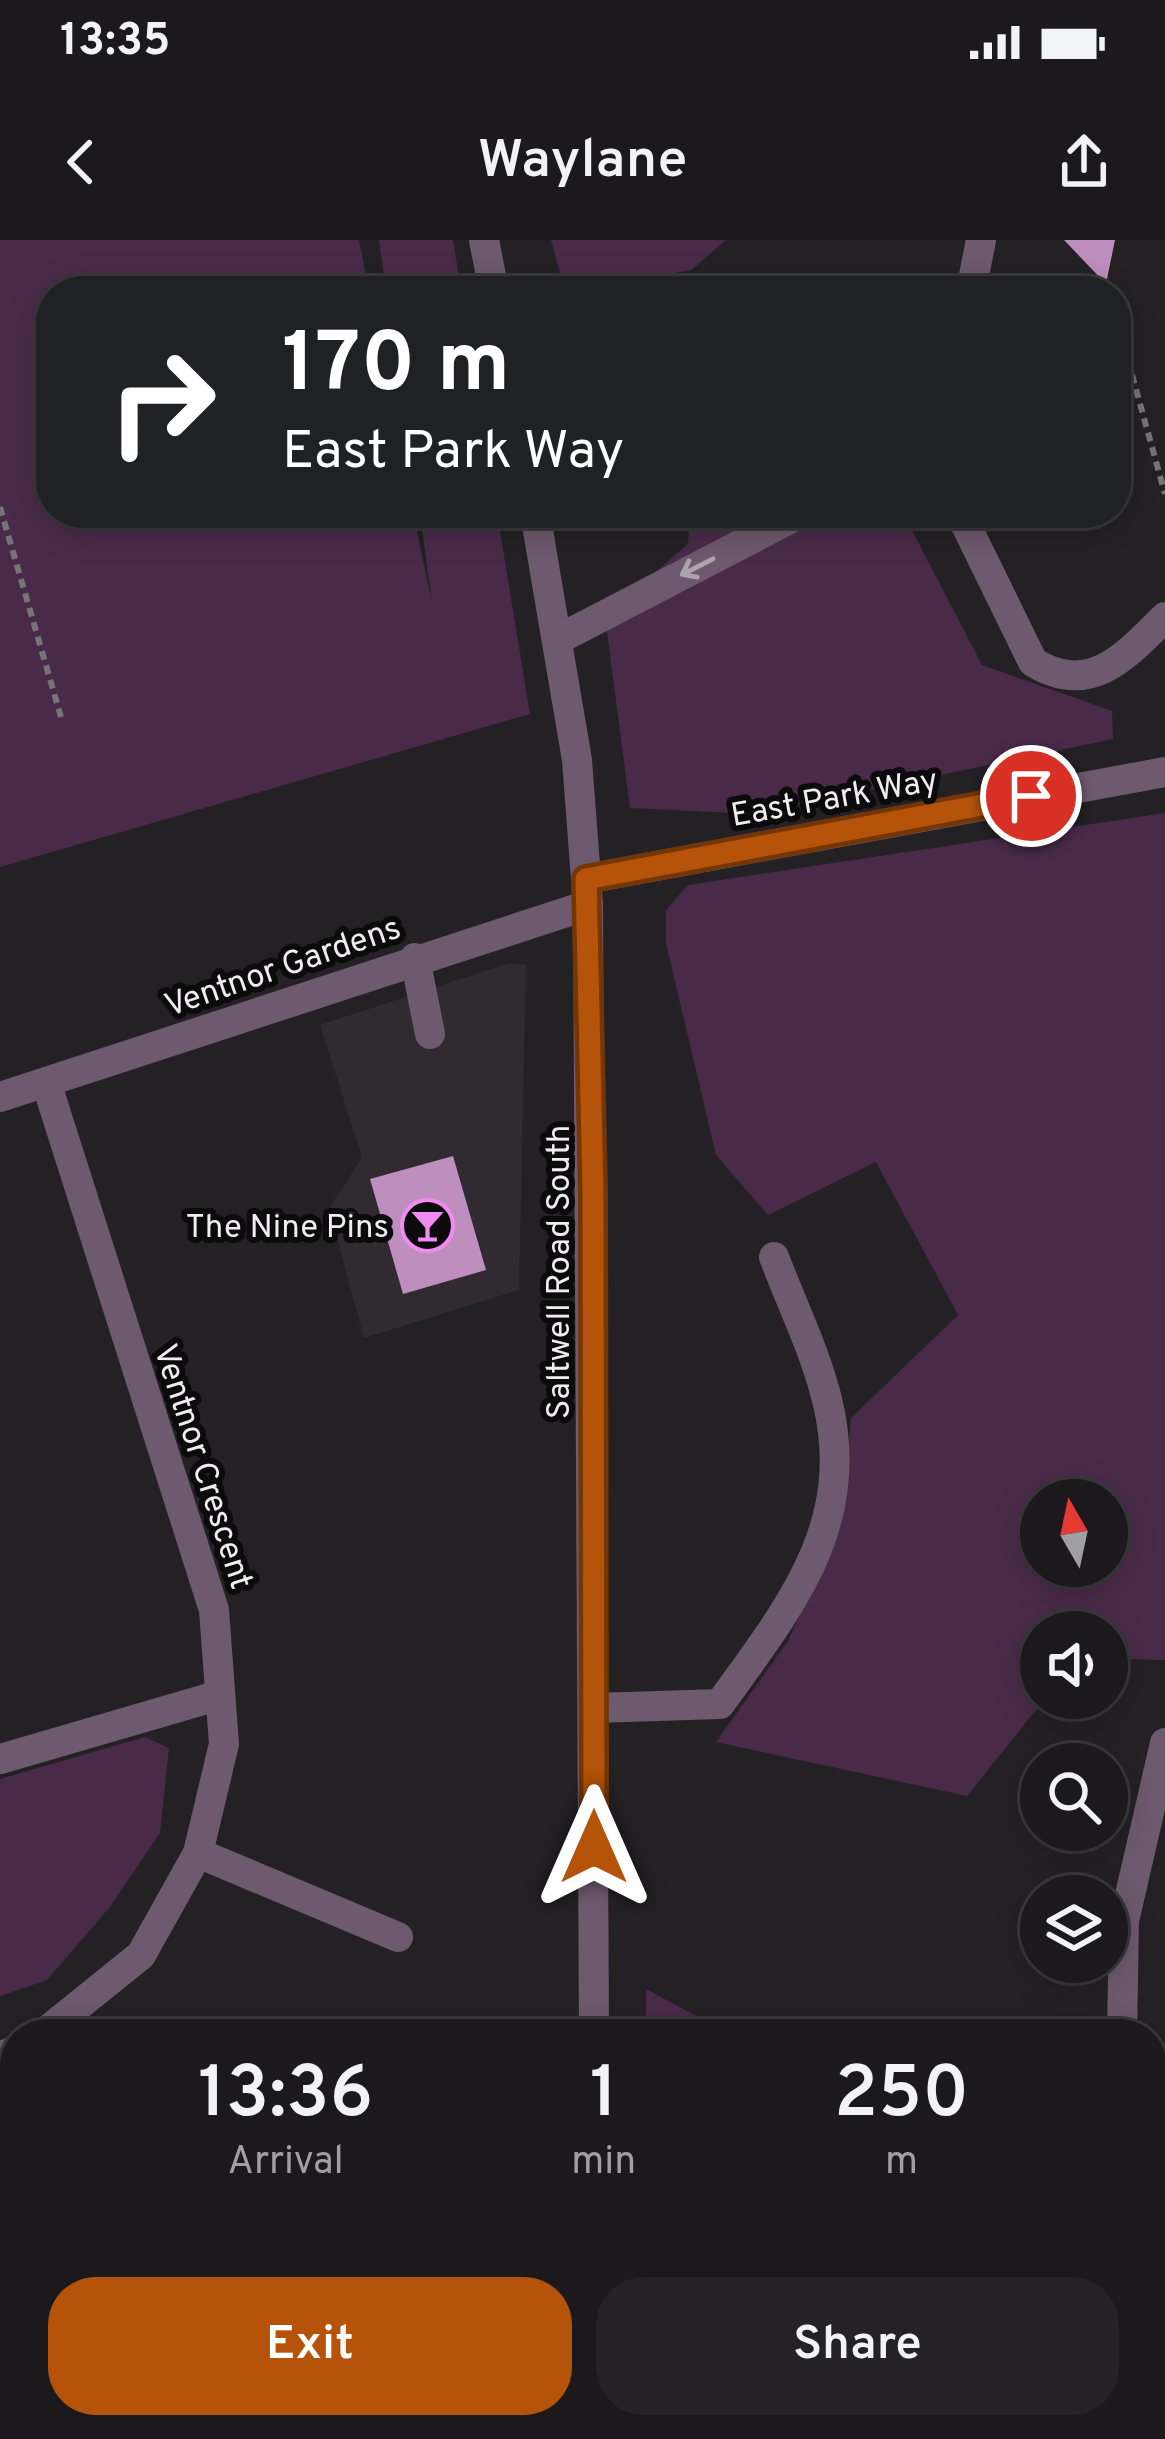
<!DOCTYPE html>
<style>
body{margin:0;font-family:Overpass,sans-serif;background:#242224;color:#f1f3f6;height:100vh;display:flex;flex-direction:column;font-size:45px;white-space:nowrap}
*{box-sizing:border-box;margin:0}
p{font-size:39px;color:#a0a0a3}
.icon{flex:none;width:66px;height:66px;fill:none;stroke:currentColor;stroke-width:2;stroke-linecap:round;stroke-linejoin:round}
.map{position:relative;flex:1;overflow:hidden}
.side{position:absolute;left:0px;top:1779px;width:1167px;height:420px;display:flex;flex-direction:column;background:#1b191b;border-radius:48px 48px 0 0;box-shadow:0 6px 30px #0003,0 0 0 3px #39383a}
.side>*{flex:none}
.guide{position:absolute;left:36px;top:36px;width:1095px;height:252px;border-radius:48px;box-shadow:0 6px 30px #0003,0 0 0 3px #39383a;background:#202124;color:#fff;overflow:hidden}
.needle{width:78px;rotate:351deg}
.controls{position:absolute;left:1020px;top:1239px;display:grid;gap:24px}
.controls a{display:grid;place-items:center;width:108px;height:108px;border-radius:50%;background:#1b191b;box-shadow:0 6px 30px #0003,0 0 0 3px #39383a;font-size:60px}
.pin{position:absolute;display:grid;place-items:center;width:102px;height:102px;color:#fff;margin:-51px;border:6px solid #fff;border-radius:50%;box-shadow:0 3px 12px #0007}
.me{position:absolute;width:132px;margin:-66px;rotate:0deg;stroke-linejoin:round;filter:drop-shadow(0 0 9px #0008)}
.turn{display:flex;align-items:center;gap:42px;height:252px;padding:0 48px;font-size:54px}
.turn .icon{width:156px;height:156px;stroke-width:2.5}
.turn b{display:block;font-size:84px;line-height:102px}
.eta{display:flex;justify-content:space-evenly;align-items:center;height:204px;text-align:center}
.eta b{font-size:72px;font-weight:600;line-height:84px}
.primary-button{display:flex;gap:24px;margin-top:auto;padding:24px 48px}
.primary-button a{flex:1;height:138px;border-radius:48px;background:#b45309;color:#fff;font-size:48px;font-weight:600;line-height:138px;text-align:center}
.primary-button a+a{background:#242224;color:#f1f3f6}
.status{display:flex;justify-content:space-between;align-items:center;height:84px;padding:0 60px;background:#1b191b;direction:ltr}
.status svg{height:33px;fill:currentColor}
header{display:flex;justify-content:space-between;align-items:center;height:156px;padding:0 48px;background:#1b191b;font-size:54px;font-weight:600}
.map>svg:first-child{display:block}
</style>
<div class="status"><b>13:35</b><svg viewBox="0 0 49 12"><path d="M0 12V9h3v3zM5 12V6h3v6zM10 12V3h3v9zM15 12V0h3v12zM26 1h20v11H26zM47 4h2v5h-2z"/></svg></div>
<header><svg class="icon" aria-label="back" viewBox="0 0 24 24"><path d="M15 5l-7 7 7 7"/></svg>Waylane<svg class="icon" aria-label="share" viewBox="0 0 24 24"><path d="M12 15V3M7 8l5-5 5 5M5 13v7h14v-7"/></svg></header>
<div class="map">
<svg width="1165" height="2199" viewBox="0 0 1165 2199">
<rect width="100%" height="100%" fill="#242124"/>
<polygon fill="#312a31" points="509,723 526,725 519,1050 364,1098 329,969 362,917 320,785"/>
<g fill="#492b49" fill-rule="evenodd">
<polygon points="0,0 359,0 369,51 51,51 51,273 413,273 432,363 420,273 497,273 530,474 0,627"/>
<polygon points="379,0 453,0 461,51 386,51"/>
<polygon points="551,0 726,0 691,30 574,51 565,51"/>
<polygon points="690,273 903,273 982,425 1112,471 1113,499 754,574 630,568 605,376 688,304"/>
<path d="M1165 573V1420L1116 1419 1107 1425V1392H1041V1458H1056L1035 1471 967 1556 716 1502 788 1401 840 1287 851 1178 958 1075 876 922 768 975 716 915 666 703V670L688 645ZM1041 1260H1107V1326H1041Z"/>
<polygon points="145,1497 169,1508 160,1593 109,1668 47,1740 0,1756 0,1539"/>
<polygon points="646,1749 730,1794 646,1794"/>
<polygon points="183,2184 300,2184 300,2198 184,2199"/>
<polygon points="681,2184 992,2184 995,2199 699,2199"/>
</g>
<g fill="#be8ebe">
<polygon points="1064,0 1115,0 1106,44"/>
<polygon points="453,916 486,1030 403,1054 370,939"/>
</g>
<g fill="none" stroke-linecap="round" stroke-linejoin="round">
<g stroke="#777477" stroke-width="6" stroke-dasharray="9 6" stroke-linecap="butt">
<polyline points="1116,77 1165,254"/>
<polyline points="0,267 61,477"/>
</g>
<g stroke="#6e5a6e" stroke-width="30">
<polyline points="484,0 494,51"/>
<polyline points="971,51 981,0"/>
<polyline points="535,273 577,520 588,665 594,1794"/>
<path d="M960 273 1033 422C1090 457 1125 417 1165 377"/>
<polyline points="557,400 801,273"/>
<polyline points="586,639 1165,532"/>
<polyline points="415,718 430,794"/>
<polyline points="0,857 588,665"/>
<path d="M595 1468 720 1464C787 1370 857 1288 828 1164 817 1115 792 1065 774 1017"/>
<polyline points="0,1519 220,1455"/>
<polyline points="198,1613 398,1697"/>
<polyline points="43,1794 141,1715 198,1613 224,1504 214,1370 46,842"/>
<polyline points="1122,1794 1124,1681 1165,1503"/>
<polyline points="0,1816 15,1811"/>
<polyline points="1152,2052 1165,2144"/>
<polyline points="599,2184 599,2199"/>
</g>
</g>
<defs><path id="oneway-shaft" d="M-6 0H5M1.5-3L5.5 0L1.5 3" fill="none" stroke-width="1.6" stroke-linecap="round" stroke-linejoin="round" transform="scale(3)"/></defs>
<use stroke="#aea4ae" href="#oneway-shaft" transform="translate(697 327) rotate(153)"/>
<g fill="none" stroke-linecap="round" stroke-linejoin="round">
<defs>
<polyline id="route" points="594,1607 593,951 586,639 1031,556"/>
</defs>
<use href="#route" stroke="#753606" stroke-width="30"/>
<use href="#route" stroke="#b45309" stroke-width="21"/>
</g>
<defs>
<symbol id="bar-ring" viewBox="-11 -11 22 22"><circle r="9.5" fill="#0c0b0c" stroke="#f28af3" stroke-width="1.5"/><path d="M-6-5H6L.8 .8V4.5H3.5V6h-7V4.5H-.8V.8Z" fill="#f28af3"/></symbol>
</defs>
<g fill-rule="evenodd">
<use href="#bar-ring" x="398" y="956" width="59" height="59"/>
</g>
<g text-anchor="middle" stroke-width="12" stroke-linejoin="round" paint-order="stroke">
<g font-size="33" fill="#efedef" stroke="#0c0b0c">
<text transform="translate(834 556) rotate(-10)" y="12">East Park Way</text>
<text transform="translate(282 725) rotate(-19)" y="12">Ventnor Gardens</text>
<text transform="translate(557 1032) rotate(-90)" y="12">Saltwell Road South</text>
<text transform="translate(205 1226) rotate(72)" y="12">Ventnor Crescent</text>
</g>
<g font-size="33" fill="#efedef" stroke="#0c0b0c" text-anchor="end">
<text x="389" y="997">The Nine Pins</text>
</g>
</g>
</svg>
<div class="controls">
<a><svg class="needle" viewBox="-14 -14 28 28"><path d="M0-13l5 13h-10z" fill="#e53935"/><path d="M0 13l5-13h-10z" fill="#a0a0a3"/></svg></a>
<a><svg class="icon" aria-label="sound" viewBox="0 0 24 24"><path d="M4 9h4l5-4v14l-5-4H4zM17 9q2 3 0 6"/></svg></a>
<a><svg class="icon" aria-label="search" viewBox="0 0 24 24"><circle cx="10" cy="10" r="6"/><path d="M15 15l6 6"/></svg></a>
<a><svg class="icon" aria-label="layers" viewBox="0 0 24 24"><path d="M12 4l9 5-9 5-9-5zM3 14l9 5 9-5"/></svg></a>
</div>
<div class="pin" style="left:1031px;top:556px;background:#d93025"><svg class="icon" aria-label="arrive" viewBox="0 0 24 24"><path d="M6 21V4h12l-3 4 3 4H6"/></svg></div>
<svg class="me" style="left:594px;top:1607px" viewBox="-20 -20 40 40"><path d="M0-17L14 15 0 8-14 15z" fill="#b45309" stroke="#fff" stroke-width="4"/></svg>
<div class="guide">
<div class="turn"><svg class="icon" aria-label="right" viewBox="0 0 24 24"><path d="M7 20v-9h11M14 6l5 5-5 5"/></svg><div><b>170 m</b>East Park Way</div></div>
</div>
<section class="side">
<div class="eta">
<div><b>13:36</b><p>Arrival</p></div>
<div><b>1</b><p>min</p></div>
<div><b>250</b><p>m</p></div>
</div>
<div class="primary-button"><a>Exit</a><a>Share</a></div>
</section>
</div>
